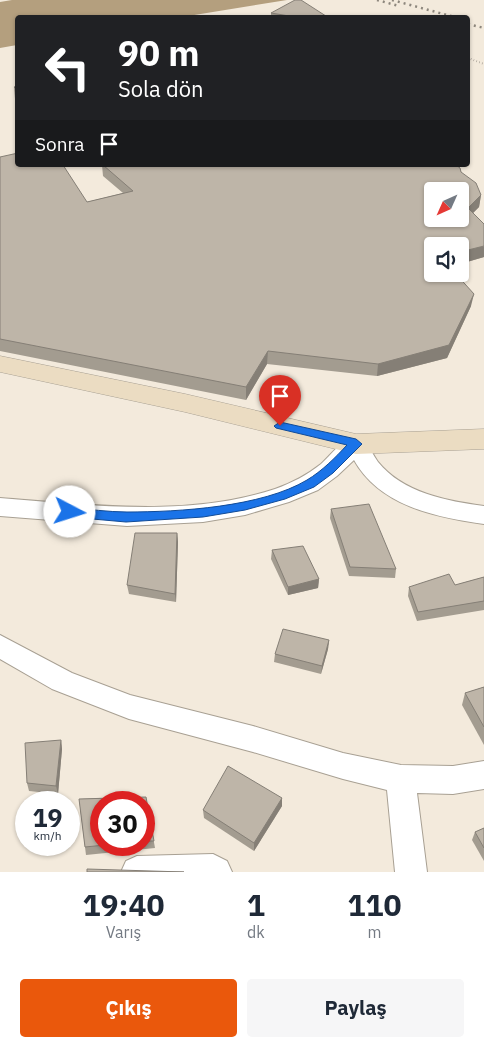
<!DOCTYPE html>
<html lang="tr">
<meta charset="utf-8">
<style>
body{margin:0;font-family:"IBM Plex Sans",sans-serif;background:#f6f6f7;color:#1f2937;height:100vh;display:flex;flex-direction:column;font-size:19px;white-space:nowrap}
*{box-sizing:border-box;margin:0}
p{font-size:16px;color:#747a83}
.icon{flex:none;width:28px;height:28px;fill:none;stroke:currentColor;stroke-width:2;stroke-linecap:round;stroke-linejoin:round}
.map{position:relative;height:872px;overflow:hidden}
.details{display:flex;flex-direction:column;background:#fff;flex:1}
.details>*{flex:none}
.hud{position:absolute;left:15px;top:15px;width:455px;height:152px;border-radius:5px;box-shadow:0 1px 4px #0004;background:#202124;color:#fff;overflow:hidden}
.needle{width:32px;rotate:225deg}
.tools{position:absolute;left:424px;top:182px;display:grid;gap:10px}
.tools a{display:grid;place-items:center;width:45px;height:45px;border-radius:5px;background:#fff;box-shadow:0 1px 4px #0004;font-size:25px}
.speed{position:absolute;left:15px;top:791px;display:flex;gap:10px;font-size:25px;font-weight:700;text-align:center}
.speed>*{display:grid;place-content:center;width:65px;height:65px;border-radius:50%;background:#fff;box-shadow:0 1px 4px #0004;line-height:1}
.speed small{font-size:12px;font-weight:400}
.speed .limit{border:8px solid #d22;background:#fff;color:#111}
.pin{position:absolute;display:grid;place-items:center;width:42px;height:42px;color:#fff;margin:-51px -21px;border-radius:50% 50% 50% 0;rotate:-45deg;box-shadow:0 0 5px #0007}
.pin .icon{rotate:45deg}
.me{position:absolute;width:55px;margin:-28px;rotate:95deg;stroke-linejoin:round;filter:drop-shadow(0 0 4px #0008)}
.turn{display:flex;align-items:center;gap:18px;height:105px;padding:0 20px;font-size:22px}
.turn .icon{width:65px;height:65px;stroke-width:2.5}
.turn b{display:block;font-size:35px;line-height:42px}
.then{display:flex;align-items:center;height:48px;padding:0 20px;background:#0003;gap:10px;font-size:19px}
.eta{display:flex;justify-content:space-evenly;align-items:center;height:85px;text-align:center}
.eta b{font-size:30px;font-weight:700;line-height:35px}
.button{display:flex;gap:10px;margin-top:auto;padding:10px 20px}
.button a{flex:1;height:58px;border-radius:5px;background:#ea580c;color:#fff;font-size:20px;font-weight:700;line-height:58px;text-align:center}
.button a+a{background:#f6f6f7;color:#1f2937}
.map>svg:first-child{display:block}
</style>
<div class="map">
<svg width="484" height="872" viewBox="0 0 484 872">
<rect width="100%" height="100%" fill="#f3eadc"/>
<polygon fill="#b49f7e" points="12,0 287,0 182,17 18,18 17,45 0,48 0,2"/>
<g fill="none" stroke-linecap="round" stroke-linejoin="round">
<defs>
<g id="minor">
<path d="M356 436 364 438C369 446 373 455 378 462 403 493 447 501 484 506V524C435 517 380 506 354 460L337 476 318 490 289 502 245 515 203 522 127 526 0 516V498C90 505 187 518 275 489 292 483 307 475 321 464 332 454 341 440 356 436Z"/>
<polygon points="0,635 72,673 130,695 253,726 343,753 401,765 453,766 484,761 484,789 453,794 417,793 427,872 395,872 387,790 343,779 253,752 129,719 52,689 0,659"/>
<polygon points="213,854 227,861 232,872 121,872 126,861 137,856"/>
</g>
<polygon id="secondary" points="0,356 185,394 356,434 484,429 484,449 356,454 185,412 0,372"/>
</defs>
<use href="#minor" stroke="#a8a093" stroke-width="2"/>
<use href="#secondary" stroke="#a8a093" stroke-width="1"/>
<g stroke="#8f8980" stroke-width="2" stroke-dasharray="0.5 2.5" stroke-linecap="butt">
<polyline points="390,18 392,16"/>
<polyline points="468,58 484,64"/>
</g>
<use href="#minor" fill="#fff" fill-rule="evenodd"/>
<use href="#secondary" fill="#ebdcc2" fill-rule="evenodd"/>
<g stroke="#8d877d" stroke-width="2.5" stroke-dasharray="2 4" stroke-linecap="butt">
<polyline points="377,0 399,6"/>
<polyline points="392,0 458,18"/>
<polyline points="468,24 484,28"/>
</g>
</g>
<g fill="#a39c90" fill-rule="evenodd">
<polygon points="271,13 329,18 271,18"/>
<polygon points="18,86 18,100 15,99 14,87"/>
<polygon points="0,157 87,202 123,193 103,176 102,165 456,165 461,172 481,195 479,207 473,213 484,257 460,264 460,246 432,246 471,306 447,358 377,376 267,364 246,400 0,351"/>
<polygon points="331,509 396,569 395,578 349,576 330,518"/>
<polygon points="177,533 178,542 176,602 129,594 127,585"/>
<polygon points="272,550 319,579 318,588 288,595 271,559"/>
<polygon points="484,577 484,610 417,621 408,596 409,587 455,585"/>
<polygon points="329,640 328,649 321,674 274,662 275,654"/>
<polygon points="484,687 484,745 462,705 465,693"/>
<polygon points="61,740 62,749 58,794 29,791 27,783"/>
<path d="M146 797 155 848 86 855 79 799ZM101 802H144V845H101Z"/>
<polygon points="282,798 282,806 254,851 204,818 203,810"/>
<polygon points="484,828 484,861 472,840 475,832"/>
</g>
<g fill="#857f76">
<polygon points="481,195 479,207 466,220 468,208"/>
<polygon points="484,246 484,257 460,264 460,252"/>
<polygon points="474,294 471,306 447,358 377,376 378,364"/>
<polygon points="268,351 267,364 246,400 246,387"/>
<polygon points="177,533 178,542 176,602 175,594"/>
<polygon points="319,579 318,588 288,595 288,587"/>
<polygon points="329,640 328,649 321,674 322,666"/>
<polygon points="61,740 62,749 58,794 56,786"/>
<polygon points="282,798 282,806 254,851 254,843"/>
</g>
<g fill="#beb5a8" stroke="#857f76" fill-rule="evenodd">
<polygon points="295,0 301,0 329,18 301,18 271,13"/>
<polygon points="18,86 18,91 14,87"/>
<path d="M18 153V165H63L87 202 133 191 103 165H456L460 168 461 172 476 183 481 195 468 208 484 224V246L460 252V246H432V274H456L474 294 449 345 378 364 268 351 246 387 0 339V157ZM432 191H460V219H432Z"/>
<polygon points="369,504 396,569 350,567 331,509"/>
<polygon points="135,533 177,533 175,594 127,585"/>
<polygon points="303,546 319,579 288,587 272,550"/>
<polygon points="449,574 455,585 484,577 484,601 418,612 409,587"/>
<polygon points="283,629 329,640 322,666 275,654"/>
<polygon points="484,687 484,727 465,693"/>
<polygon points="61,740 56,786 27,783 25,743"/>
<polygon points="228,766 282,798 254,843 203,810"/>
<polygon points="146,797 154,841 144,841 144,802 101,802 101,845 105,845 85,847 79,799"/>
<polygon points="484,828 484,848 475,832"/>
<polygon points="87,869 184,872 87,872"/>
</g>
<path fill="#1a73e8" stroke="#114b97" d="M280 422 356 439 362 444 333 473 314 487 285 499 245 510 203 517 126 522 70 517 66 516 64 512 66 509 70 508C89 509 108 512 127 512 179 512 262 507 307 480 322 471 335 458 347 445L276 428 274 426Z"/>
</svg>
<div class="tools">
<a><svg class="needle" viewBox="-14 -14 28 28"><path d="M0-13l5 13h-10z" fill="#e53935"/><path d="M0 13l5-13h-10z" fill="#747a83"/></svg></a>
<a><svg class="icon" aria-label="sound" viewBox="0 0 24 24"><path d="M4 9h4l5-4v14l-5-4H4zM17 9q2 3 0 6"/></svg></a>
</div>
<div class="speed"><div>19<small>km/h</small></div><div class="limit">30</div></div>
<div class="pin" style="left:280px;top:426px;background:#d93025"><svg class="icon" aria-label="arrive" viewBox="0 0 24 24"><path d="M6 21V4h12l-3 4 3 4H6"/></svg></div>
<svg class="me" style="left:70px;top:512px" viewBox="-20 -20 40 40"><circle r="19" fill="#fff"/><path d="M0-13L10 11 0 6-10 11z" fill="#1a73e8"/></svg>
<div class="hud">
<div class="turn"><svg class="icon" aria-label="left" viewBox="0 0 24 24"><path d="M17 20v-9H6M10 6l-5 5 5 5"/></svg><div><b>90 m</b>Sola dön</div></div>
<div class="then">Sonra<svg class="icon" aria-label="arrive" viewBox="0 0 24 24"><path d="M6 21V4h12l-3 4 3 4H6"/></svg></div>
</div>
</div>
<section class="details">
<div class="eta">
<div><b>19:40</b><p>Varış</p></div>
<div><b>1</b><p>dk</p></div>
<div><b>110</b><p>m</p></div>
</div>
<div class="button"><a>Çıkış</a><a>Paylaş</a></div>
</section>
